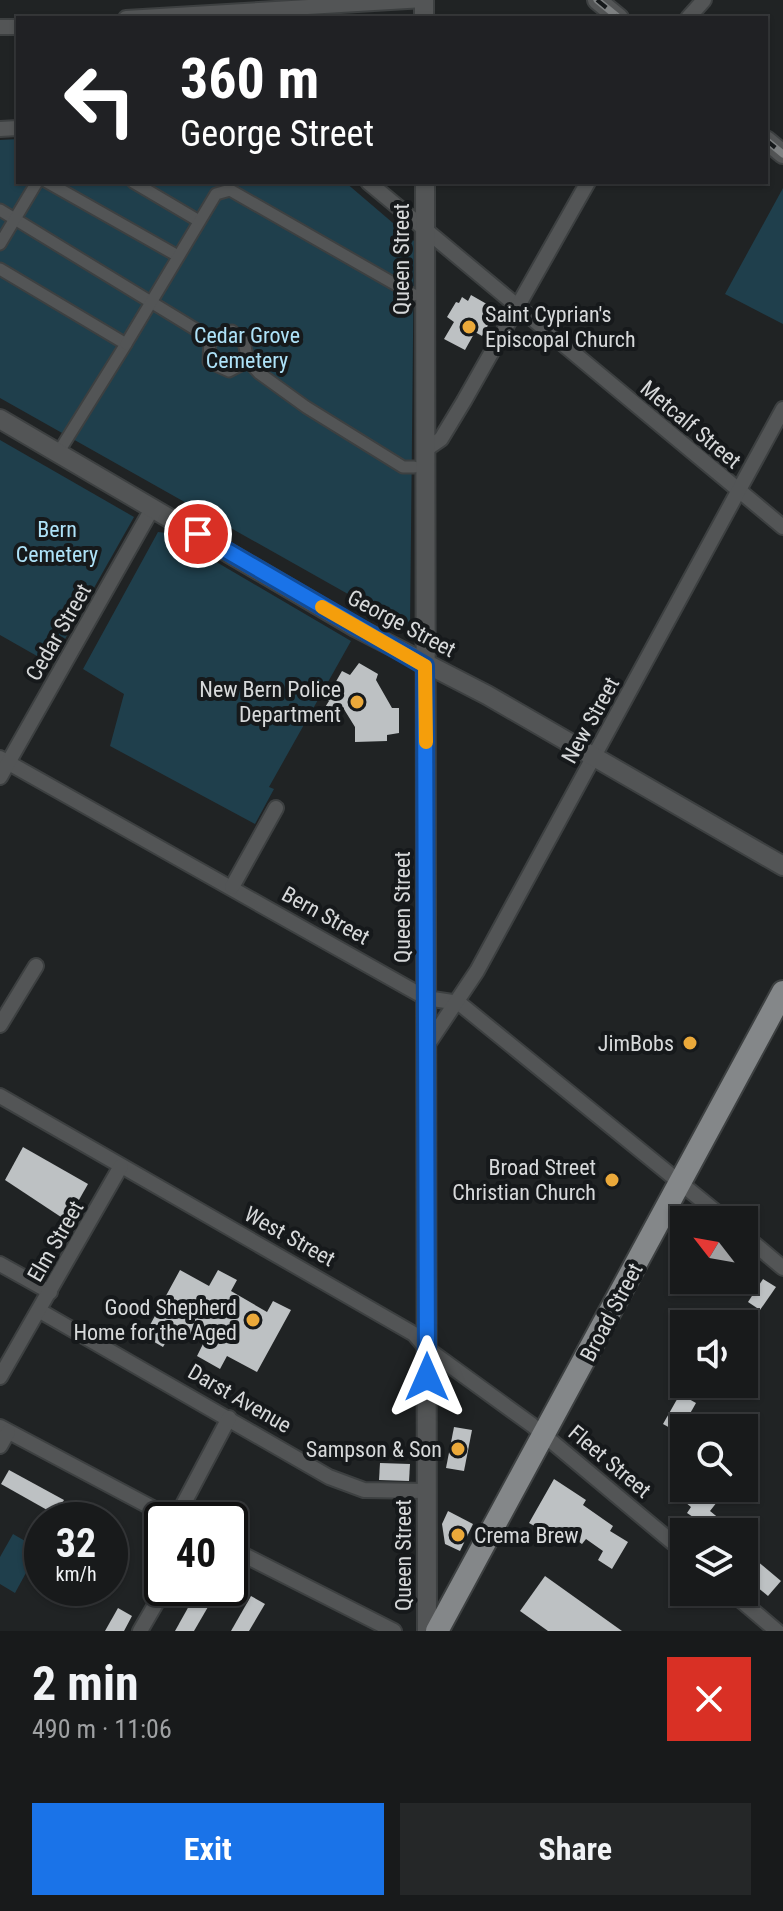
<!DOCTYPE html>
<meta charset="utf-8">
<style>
body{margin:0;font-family:"Roboto Condensed",sans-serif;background:#252728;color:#f1f3f6;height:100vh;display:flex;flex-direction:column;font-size:30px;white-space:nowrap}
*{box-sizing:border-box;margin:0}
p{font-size:26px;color:#9fa1a3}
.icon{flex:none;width:44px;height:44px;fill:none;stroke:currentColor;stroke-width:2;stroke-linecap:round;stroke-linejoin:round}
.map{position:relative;height:1631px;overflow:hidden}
.drawer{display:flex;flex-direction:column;background:#181a1b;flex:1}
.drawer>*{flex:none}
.guide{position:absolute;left:16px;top:16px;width:752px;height:168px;border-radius:0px;box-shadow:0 2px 6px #0004,0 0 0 2px #36383a;background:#202124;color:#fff;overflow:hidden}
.needle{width:52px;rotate:301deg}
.fabs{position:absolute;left:670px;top:1206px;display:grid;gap:16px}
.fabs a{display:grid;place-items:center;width:88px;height:88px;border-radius:0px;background:#181a1b;box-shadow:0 2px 6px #0004,0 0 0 2px #36383a;font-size:40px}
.speed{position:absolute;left:24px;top:1502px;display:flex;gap:16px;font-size:40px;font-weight:700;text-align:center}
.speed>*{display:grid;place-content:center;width:104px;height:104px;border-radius:50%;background:#181a1b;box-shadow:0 2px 6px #0004,0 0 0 2px #36383a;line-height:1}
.speed small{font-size:20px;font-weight:400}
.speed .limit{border:4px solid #111;border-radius:12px;background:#fff;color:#111}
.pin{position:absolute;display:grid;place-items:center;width:68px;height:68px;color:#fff;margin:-34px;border:4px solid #fff;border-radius:50%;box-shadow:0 2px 8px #0007}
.me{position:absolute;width:88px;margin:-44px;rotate:0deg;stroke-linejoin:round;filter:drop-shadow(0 0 6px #0008)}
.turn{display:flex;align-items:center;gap:28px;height:168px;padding:0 32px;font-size:36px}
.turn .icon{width:104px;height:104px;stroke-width:2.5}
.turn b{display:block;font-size:56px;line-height:68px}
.round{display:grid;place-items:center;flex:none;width:84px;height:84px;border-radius:0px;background:#252728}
.summary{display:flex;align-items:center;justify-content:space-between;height:136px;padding:0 32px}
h1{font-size:48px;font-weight:700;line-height:60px}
.cta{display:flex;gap:16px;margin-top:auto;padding:16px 32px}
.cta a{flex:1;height:92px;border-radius:0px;background:#1a73e8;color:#fff;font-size:32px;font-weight:700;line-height:92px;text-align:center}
.cta a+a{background:#252728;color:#f1f3f6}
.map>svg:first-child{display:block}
</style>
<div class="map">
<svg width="783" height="1631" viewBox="0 0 783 1631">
<rect width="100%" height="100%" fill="#202324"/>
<g fill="#1f3f4c">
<polygon points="18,139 18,182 345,182 414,241 410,629 0,398 0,140"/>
<polygon points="783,188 783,324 725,294"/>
<polygon points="0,440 134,517 51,664 0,635"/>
<polygon points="158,532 167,533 351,641 269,787 274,789 255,824 110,746 124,694 83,669"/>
<polygon points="13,1534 39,1549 15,1593 0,1584 0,1557"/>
</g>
<g fill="#bdc1c3">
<polygon points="471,295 492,307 485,318 491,320 482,336 475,332 465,350 444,339 454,322 447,317 456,302 459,303 462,297 468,301"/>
<polygon points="359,663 378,674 376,680 392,708 399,708 399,733 387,735 387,741 355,742 355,727 342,706 334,719 322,712 329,701 326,699 342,671 350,675"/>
<polygon points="23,1147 88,1184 67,1221 5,1180"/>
<polygon points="180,1270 209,1286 218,1270 237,1280 231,1291 267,1312 273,1301 291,1310 257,1372 227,1356 220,1369 197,1356 204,1342 175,1326 163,1347 144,1336"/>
<polygon points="763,1279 776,1287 760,1310 748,1302"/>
<polygon points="680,1394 696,1403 679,1433 663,1424"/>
<polygon points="454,1427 472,1430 464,1471 446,1468"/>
<polygon points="380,1463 410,1464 409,1481 379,1480"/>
<polygon points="9,1470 64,1500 56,1515 1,1484"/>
<polygon points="554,1479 586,1500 583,1505 613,1526 610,1531 628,1542 612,1569 598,1560 603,1551 586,1539 582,1544 566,1533 561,1541 529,1523"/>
<polygon points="696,1488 728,1488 710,1511 736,1532 692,1532 685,1527 693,1517 687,1513 691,1507 685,1502"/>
<polygon points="448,1511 473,1524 460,1551 445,1544 442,1524"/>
<polygon points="744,1550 781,1581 768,1596 744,1576"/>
<polygon points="545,1576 622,1631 548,1631 520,1611"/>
<polygon points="199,1588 219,1588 194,1631 175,1631"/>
<polygon points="251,1596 265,1604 249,1631 231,1631"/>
<polygon points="118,1608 132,1616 124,1631 105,1631"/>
</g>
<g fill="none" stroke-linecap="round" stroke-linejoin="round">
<defs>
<g id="pedestrian">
<polyline points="47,182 178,256"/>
<polyline points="133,182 199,221"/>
<polyline points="0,210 210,338 209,362 229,371 248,361 244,342 232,331 210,338"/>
<polyline points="0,244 37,182"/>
<polyline points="0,269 126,344 58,453"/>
<polyline points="126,344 216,194 230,190 414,295"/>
<polyline points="248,361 259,373 306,407 403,467 414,467"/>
</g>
<g id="minor">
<polyline points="126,18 424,0"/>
<polyline points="688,18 704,0"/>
<polyline points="0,27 18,27"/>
<polyline points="0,129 18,128"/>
<polyline points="368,182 783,527"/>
<polyline points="425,450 441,439 464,401 588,182"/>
<polyline points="0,758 426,998 459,1003 726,1220"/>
<polyline points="0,777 153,507"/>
<polyline points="232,887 276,808"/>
<polyline points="0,1025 36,966"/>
<polyline points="426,1047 477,971 783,409"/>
<polyline points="0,1096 414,1334 426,1348 532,1425 684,1552"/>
<polyline points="744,1235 783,1268"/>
<polyline points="0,1264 50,1292"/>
<polyline points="40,1311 329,1477 364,1490 427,1491"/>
<polyline points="0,1377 121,1166"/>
<polyline points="0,1427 175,1520"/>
<polyline points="0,1446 8,1432"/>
<polyline points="175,1520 229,1418"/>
<polyline points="230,1548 394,1631"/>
<polyline points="731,1592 777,1631"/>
<polyline points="140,1631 165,1588"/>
</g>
<g id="tertiary">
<polyline points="424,0 424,18"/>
<polyline points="597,0 619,18"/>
<polyline points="766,140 783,154"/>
<polyline points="425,182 427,1631"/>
<polyline points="0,419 355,627 487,695 783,866"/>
</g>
<polyline id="primary" points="437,1631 783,992"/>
</defs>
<use href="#pedestrian" stroke="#3d4041" stroke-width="15"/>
<use href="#minor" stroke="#3d4041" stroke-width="18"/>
<use href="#tertiary" stroke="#3d4041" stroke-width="22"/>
<use href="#primary" stroke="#3d4041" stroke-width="26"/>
<use href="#pedestrian" stroke="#535556" stroke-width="11"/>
<use href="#minor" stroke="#535556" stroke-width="14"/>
<use href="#tertiary" stroke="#535556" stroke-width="18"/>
<use href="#primary" stroke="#848789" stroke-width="22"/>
<defs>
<g id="rail">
<polyline points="597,0 619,18"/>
<polyline points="766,140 783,154"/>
</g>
</defs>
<use href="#rail" stroke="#7e8182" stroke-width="7"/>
<use href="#rail" stroke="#16191b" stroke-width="4" stroke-dasharray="12" stroke-linecap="butt"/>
</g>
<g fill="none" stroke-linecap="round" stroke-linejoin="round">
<defs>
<polyline id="route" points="198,534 425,666 427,1377"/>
</defs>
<use href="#route" stroke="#114b97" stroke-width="20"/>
<use href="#route" stroke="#1a73e8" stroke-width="14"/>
<polyline stroke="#f59e0b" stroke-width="14" points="322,607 425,666 426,742"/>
</g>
<g fill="#eba93a" stroke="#16191b" stroke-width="3">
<circle cx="469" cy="327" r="8"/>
<circle cx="357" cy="702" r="8"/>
<circle cx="690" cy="1043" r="8"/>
<circle cx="612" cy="1180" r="8"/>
<circle cx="253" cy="1320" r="8"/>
<circle cx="458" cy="1449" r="8"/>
<circle cx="458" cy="1535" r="8"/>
</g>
<g text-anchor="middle" stroke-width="8" stroke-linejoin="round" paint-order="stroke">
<g font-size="22" fill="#d7d9da" stroke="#16191b">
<text transform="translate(401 259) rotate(-90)" y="8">Queen Street</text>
<text transform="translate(691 424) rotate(40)" y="8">Metcalf Street</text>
<text transform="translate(402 623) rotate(28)" y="8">George Street</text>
<text transform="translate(58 632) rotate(-60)" y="8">Cedar Street</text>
<text transform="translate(590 720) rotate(-61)" y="8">New Street</text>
<text transform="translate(402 907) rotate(-90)" y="8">Queen Street</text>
<text transform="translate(326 915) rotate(29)" y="8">Bern Street</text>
<text transform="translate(290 1236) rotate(29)" y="8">West Street</text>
<text transform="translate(55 1241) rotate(-60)" y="8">Elm Street</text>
<text transform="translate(611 1312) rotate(-62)" y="8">Broad Street</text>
<text transform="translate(240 1398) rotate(30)" y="8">Darst Avenue</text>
<text transform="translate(610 1461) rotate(40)" y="8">Fleet Street</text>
<text transform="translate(403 1555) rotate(-90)" y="8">Queen Street</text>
</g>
<g font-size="22" fill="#d7d9da" stroke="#16191b" text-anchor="end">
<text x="485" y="322" text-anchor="start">Saint Cyprian's<tspan x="485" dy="25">Episcopal Church</tspan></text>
<text x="341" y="697">New Bern Police<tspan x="341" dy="25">Department</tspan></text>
<text x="674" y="1051">JimBobs</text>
<text x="596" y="1175">Broad Street<tspan x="596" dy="25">Christian Church</tspan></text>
<text x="237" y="1315">Good Shepherd<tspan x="237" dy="25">Home for the Aged</tspan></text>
<text x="442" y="1457">Sampson &amp; Son</text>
<text x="474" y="1543" text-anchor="start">Crema Brew</text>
</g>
<g font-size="22" fill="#aee2f8" stroke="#16191b">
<text x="247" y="343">Cedar Grove<tspan x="247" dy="25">Cemetery</tspan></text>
<text x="57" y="537">Bern<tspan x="57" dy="25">Cemetery</tspan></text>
</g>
</g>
</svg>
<div class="fabs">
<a><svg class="needle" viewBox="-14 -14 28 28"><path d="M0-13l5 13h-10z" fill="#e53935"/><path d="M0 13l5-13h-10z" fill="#9fa1a3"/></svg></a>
<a><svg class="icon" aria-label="sound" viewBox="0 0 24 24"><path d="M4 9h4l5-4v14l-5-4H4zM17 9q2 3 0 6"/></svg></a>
<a><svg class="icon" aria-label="search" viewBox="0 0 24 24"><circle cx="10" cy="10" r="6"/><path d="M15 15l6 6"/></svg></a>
<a><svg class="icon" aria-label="layers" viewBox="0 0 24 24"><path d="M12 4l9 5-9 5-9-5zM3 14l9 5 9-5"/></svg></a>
</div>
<div class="speed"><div>32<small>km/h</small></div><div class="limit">40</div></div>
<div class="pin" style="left:198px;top:534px;background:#d93025"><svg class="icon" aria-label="arrive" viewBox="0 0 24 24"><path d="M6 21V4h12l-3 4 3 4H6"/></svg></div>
<svg class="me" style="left:427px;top:1377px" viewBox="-20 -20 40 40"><path d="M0-17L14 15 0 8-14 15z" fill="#1a73e8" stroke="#fff" stroke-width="4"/></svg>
<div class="guide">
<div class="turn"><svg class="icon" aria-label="left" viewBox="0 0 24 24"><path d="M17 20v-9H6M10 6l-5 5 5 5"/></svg><div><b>360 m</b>George Street</div></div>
</div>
</div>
<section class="drawer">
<div class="summary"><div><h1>2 min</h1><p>490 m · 11:06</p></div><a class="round" style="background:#d93025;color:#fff"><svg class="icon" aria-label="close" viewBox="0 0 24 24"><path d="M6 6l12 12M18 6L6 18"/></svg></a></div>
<div class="cta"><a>Exit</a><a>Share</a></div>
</section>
